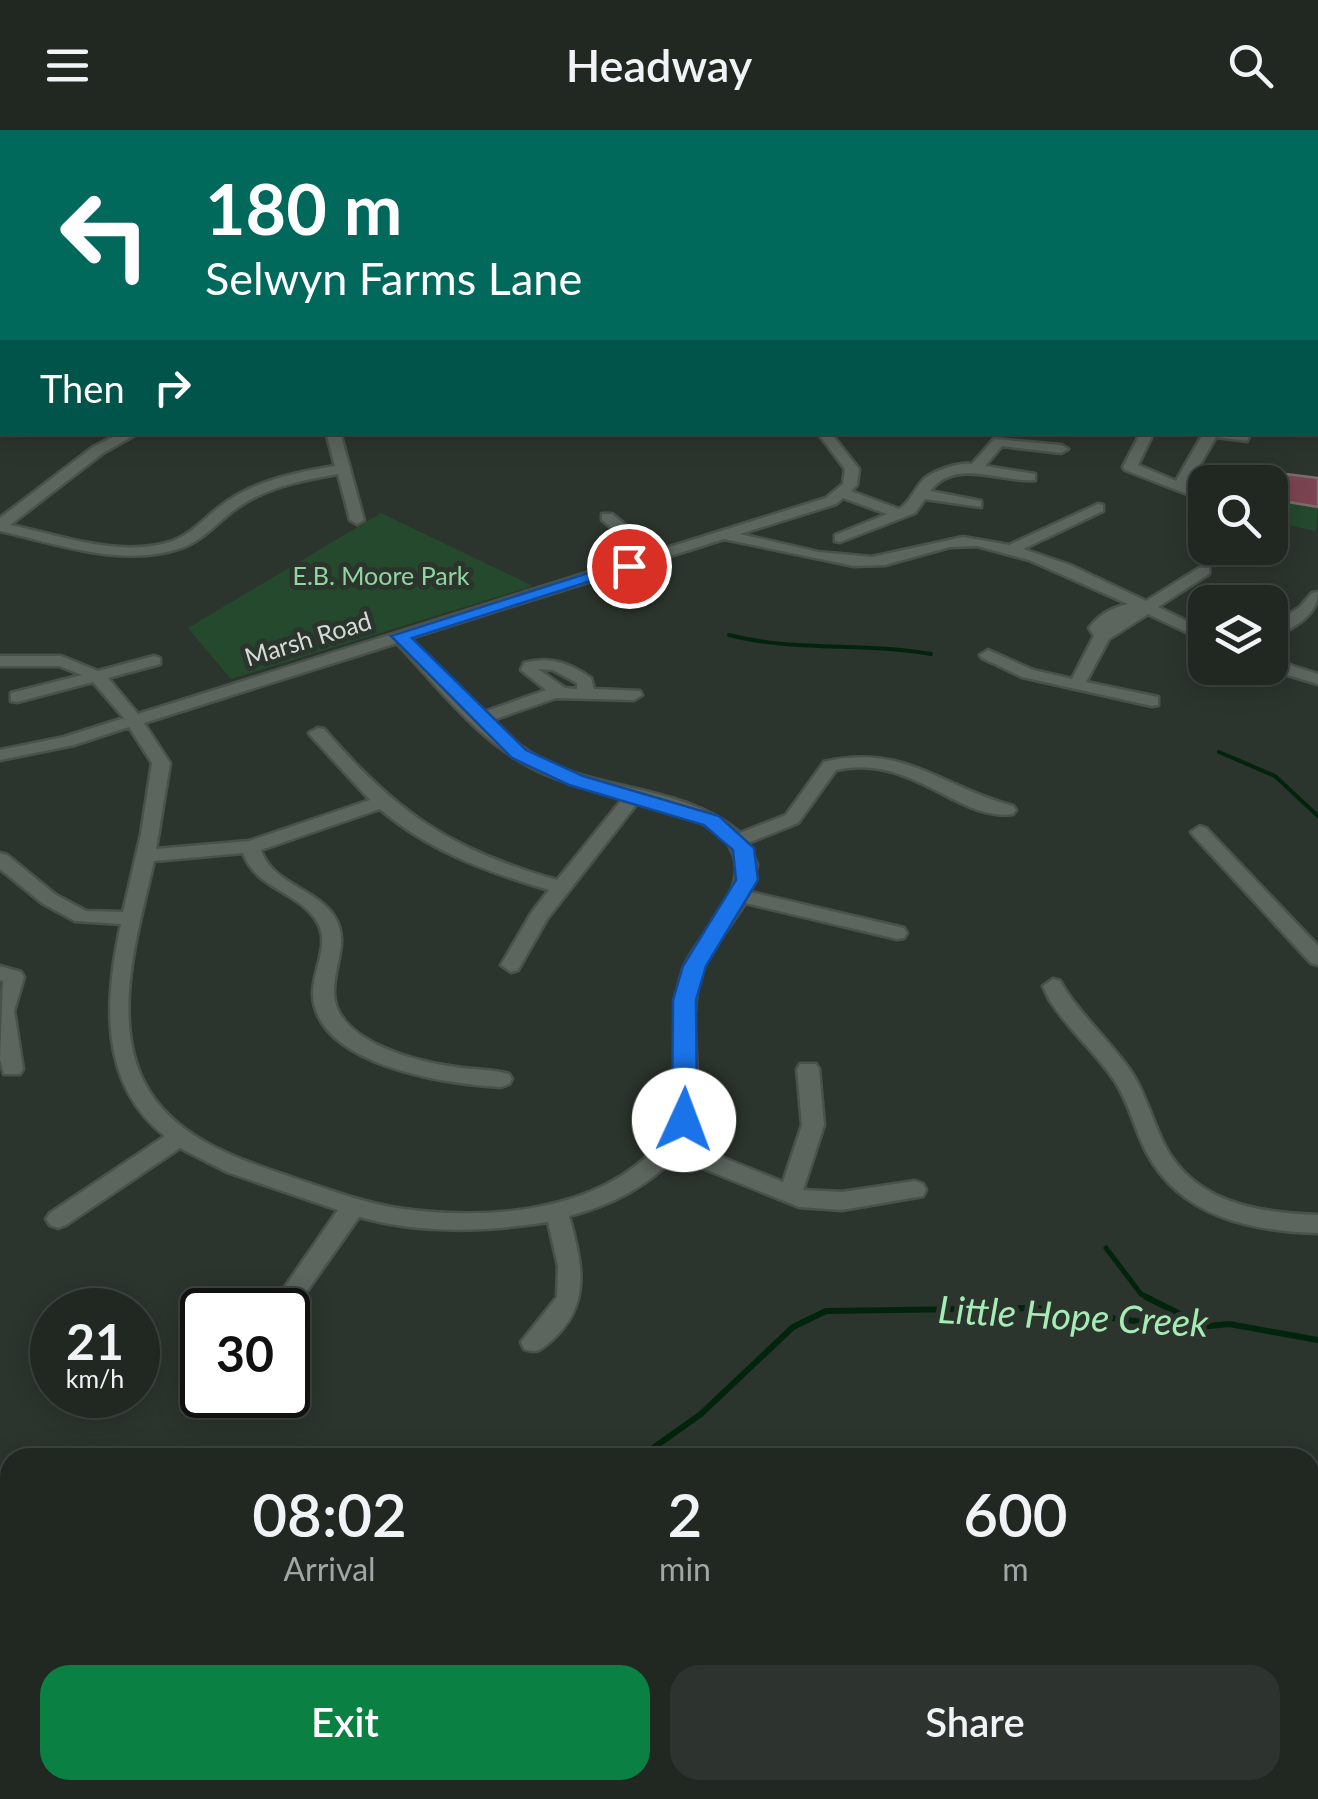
<!DOCTYPE html>
<style>
body{margin:0;font-family:Lato,sans-serif;background:#2d342f;color:#f1f3f6;height:100vh;display:flex;flex-direction:column;font-size:38px;white-space:nowrap}
*{box-sizing:border-box;margin:0}
p{font-size:32px;color:#a2a6a5}
.icon{flex:none;width:55px;height:55px;fill:none;stroke:currentColor;stroke-width:2;stroke-linecap:round;stroke-linejoin:round}
.map{position:relative;flex:1;overflow:hidden}
.details{position:absolute;left:0px;top:1318px;width:1320px;height:352px;display:flex;flex-direction:column;background:#212822;border-radius:30px 30px 0 0;box-shadow:0 5px 25px #0003,0 0 0 2px #3e4440}
.details>*{flex:none}
.top-card{position:absolute;left:0px;top:0px;width:1320px;height:305px;box-shadow:0 5px 25px #0003,0 0 0 2px #3e4440;background:#00695c;color:#fff;overflow:hidden}
.buttons{position:absolute;left:1188px;top:335px;display:grid;gap:20px}
.buttons a{display:grid;place-items:center;width:100px;height:100px;border-radius:20px;background:#212822;box-shadow:0 5px 25px #0003,0 0 0 2px #3e4440;font-size:50px}
.speed{position:absolute;left:30px;top:1158px;display:flex;gap:20px;font-size:50px;font-weight:700;text-align:center}
.speed>*{display:grid;place-content:center;width:130px;height:130px;border-radius:50%;background:#212822;box-shadow:0 5px 25px #0003,0 0 0 2px #3e4440;line-height:1}
.speed small{font-size:25px;font-weight:400}
.speed .limit{border:5px solid #111;border-radius:15px;background:#fff;color:#111}
.pin{position:absolute;display:grid;place-items:center;width:85px;height:85px;color:#fff;margin:-42px;border:5px solid #fff;border-radius:50%;box-shadow:0 2px 10px #0007}
.me{position:absolute;width:110px;margin:-55px;rotate:2deg;stroke-linejoin:round;filter:drop-shadow(0 0 8px #0008)}
.turn{display:flex;align-items:center;gap:35px;height:210px;padding:0 40px;font-size:45px}
.turn .icon{width:130px;height:130px;stroke-width:2.5}
.turn b{display:block;font-size:70px;line-height:85px}
.then{display:flex;align-items:center;height:95px;padding:0 40px;background:#0003;gap:20px;font-size:38px}
.eta{display:flex;justify-content:space-evenly;align-items:center;height:170px;text-align:center}
.eta b{font-size:60px;font-weight:600;line-height:70px}
.cta{display:flex;gap:20px;margin-top:auto;padding:20px 40px}
.cta a{flex:1;height:115px;border-radius:30px;background:#0b8043;color:#fff;font-size:40px;font-weight:600;line-height:115px;text-align:center}
.cta a+a{background:#2d342f;color:#f1f3f6}
header{display:flex;justify-content:space-between;align-items:center;height:130px;padding:0 40px;background:#212822;font-size:45px;font-weight:600}
.map>svg:first-child{display:block}
</style>
<header><svg class="icon" aria-label="menu" viewBox="0 0 24 24"><path d="M4 6h16M4 12h16M4 18h16"/></svg>Headway<svg class="icon" aria-label="search" viewBox="0 0 24 24"><circle cx="10" cy="10" r="6"/><path d="M15 15l6 6"/></svg></header>
<div class="map">
<svg width="1318" height="1669" viewBox="0 0 1318 1669">
<rect width="100%" height="100%" fill="#2c352d"/>
<g fill="#24492d">
<polygon points="1270,369 1318,378 1316,401 1270,392"/>
<polygon points="381,383 533,456 231,549 188,498"/>
</g>
<g fill="none" stroke-linecap="round" stroke-linejoin="round">
<g stroke="#02240d" stroke-width="4">
<path d="M729 505C795 522 864 512 931 524"/>
<polyline points="1219,622 1275,646 1318,686"/>
</g>
<polyline stroke="#02240d" stroke-width="5" points="1106,1118 1141,1164 1151,1169"/>
<g stroke="#02240d" stroke-width="6">
<polyline points="1146,1167 1202,1195"/>
<polyline points="639,1328 701,1284 793,1197 826,1181 1035,1178 1189,1198 1229,1194 1318,1210"/>
<polyline points="0,1480 10,1475"/>
<polyline points="565,1660 571,1669"/>
</g>
</g>
<polygon fill="#7a4550" stroke="#7c6e70" stroke-width="2.5" points="1270,342 1318,348 1318,377 1270,369"/>
<g fill="none" stroke-linecap="round" stroke-linejoin="round">
<defs>
<g id="minor">
<polygon points="474,0 489,0 491,2 477,2"/>
<polygon points="2,4 2,10 0,11 0,5"/>
<rect x="0" y="76" width="2" height="7"/>
<polygon points="0,167 2,168 2,174 0,175"/>
<polygon points="2,249 2,257 0,258 0,250"/>
<path d="M123 302H140L103 323 10 395C60 405 118 428 170 412 192 405 207 385 226 372 258 350 298 342 335 336L326 302H340L364 390 357 394 350 390 338 344C302 350 267 357 237 378 218 391 203 411 181 418 122 438 58 414 0 401V388L93 317Z"/>
<path d="M817 302H830L859 339 857 355 851 361 899 379C911 372 915 357 925 348 937 340 958 332 972 334L994 309 1061 315 1068 319 1061 323 1002 316 985 336 1035 344V350C1000 353 956 327 930 361L981 371V377L925 369 915 383 840 412 835 411V405L887 384 843 368 836 374 740 404 818 422 872 427 963 407 1009 415 1098 374 1103 375V381L1023 419 1070 435 1146 471 1199 438H1209V444L1158 477 1205 500V511L1148 484 1109 509 1086 552 1158 567V575L1152 576 1022 547 982 528 980 525 988 520 1033 540 1072 549 1094 506 1089 498C1100 484 1111 478 1128 474L1029 430 977 416 950 417 885 435 854 436 724 409 410 508 481 583 546 560 521 540 524 533C550 526 569 533 591 548L594 559 640 561 642 565 634 570 556 568 490 591C509 609 531 625 555 636 614 661 689 659 740 703L786 685 824 632C904 613 941 657 1013 676L1016 680 1013 684C958 692 912 623 836 640L798 693 748 713 757 735 750 762 904 798 907 803 904 808 897 809 745 773C731 796 710 819 701 845 683 901 712 959 684 1012L783 1052 802 995 797 939 800 934H816L819 939 824 995 803 1060 842 1062 915 1051 923 1054 926 1060 923 1066 842 1080 799 1077 675 1027C645 1058 611 1075 569 1086 582 1133 592 1174 552 1210 542 1219 537 1224 524 1219L521 1212 557 1167 558 1136 548 1092C484 1102 421 1104 359 1087L288 1188V1180H269L338 1080 227 1042 180 1018 66 1095 58 1098 50 1095 46 1089 50 1083 165 1006C98 954 105 868 121 794L75 791 42 773 0 739V723L7 725 56 765 86 781 123 782 141 704 152 633 129 597 74 615 0 630V620L64 607 124 588 93 552 17 572 11 571V563L82 545 59 536H0V526H61L98 541 154 526 160 528V534L108 548 138 584 644 425 602 390V384H612L657 421 826 368 843 354 845 339ZM397 513C440 559 481 615 541 642 567 654 596 660 624 667L557 750C451 720 396 683 324 599L318 598 309 603 312 607 370 670 249 711 156 719 170 633 144 593ZM538 539 553 540 577 553V559L565 558ZM639 671C687 684 761 704 728 768 717 790 699 809 687 831 658 886 700 968 659 1014 598 1084 483 1091 397 1078 360 1072 324 1058 288 1046 235 1028 173 1007 145 954 110 888 139 799 154 731L243 723C256 759 297 761 316 790 332 813 312 840 313 865 317 936 447 954 501 957L509 954 512 949 509 944C492 939 473 940 455 937 416 932 333 911 334 861 334 834 350 811 334 786 315 758 271 753 261 720L380 679C429 721 488 742 549 760L532 782 501 835 511 842 518 840 547 789Z"/>
<polygon points="1141,302 1154,302 1138,335 1176,351 1204,302 1251,302 1247,311 1216,307 1188,355 1205,362 1205,371 1125,340 1123,337"/>
<path d="M1318 462C1318 486 1291 500 1270 508V496L1300 477 1312 463Z"/>
<polygon points="1270,529 1318,544 1318,554 1264,538 1270,538"/>
<polygon points="1200,696 1206,698 1318,816 1318,835 1311,833 1194,706 1191,702"/>
<polygon points="0,836 21,842 24,847 14,881 23,939 20,944 4,944 0,929 3,851 0,850"/>
<path d="M1053 849 1060 851C1080 886 1110 910 1132 943 1146 965 1152 990 1164 1014 1194 1073 1258 1083 1318 1085V1103C1251 1101 1181 1087 1147 1023 1135 1001 1130 975 1116 953 1097 923 1068 900 1049 869L1043 856Z"/>
<polygon points="10,1635 10,1660 21,1660 0,1669 0,1639"/>
<polygon points="280,1660 322,1660 326,1669 284,1669"/>
<polygon points="958,1660 1004,1660 1008,1669 962,1669"/>
</g>
<polygon id="major" points="20,0 36,0 37,2 22,2"/>
</defs>
<use href="#minor" stroke="#4a514b" stroke-width="5"/>
<use href="#major" stroke="#4a514b" stroke-width="5"/>
<use href="#minor" fill="#5c665e" fill-rule="evenodd"/>
<use href="#major" fill="#6fa07b" fill-rule="evenodd"/>
</g>
<polygon fill="#1a73e8" stroke="#114b97" stroke-width="2.5" points="623,432 638,436 412,508 526,620 583,646 719,686 754,718 758,750 706,836 696,870 697,990 684,999 672,990 673,870 683,836 736,750 733,720 704,695 569,655 512,628 391,506"/>
<g text-anchor="middle" stroke-width="10" stroke-linejoin="round" paint-order="stroke">
<g font-size="25" fill="#91d6a1" stroke="#2c352d">
<text x="381" y="455">E.B. Moore Park</text>
</g>
<g font-size="25" fill="#d4dad5" stroke="#2c352d">
<text transform="translate(308 509) rotate(-17)" y="9">Marsh Road</text>
</g>
<g font-size="38" font-style="italic" fill="#a6ecb5" stroke="#2c352d">
<text transform="translate(1073 1187) rotate(3)" y="13">Little Hope Creek</text>
</g>
</g>
</svg>
<div class="buttons">
<a><svg class="icon" aria-label="search" viewBox="0 0 24 24"><circle cx="10" cy="10" r="6"/><path d="M15 15l6 6"/></svg></a>
<a><svg class="icon" aria-label="layers" viewBox="0 0 24 24"><path d="M12 4l9 5-9 5-9-5zM3 14l9 5 9-5"/></svg></a>
</div>
<div class="speed"><div>21<small>km/h</small></div><div class="limit">30</div></div>
<div class="pin" style="left:629px;top:436px;background:#d93025"><svg class="icon" aria-label="arrive" viewBox="0 0 24 24"><path d="M6 21V4h12l-3 4 3 4H6"/></svg></div>
<svg class="me" style="left:684px;top:990px" viewBox="-20 -20 40 40"><circle r="19" fill="#fff"/><path d="M0-13L10 11 0 6-10 11z" fill="#1a73e8"/></svg>
<div class="top-card">
<div class="turn"><svg class="icon" aria-label="left" viewBox="0 0 24 24"><path d="M17 20v-9H6M10 6l-5 5 5 5"/></svg><div><b>180 m</b>Selwyn Farms Lane</div></div>
<div class="then">Then<svg class="icon" aria-label="right" viewBox="0 0 24 24"><path d="M7 20v-9h11M14 6l5 5-5 5"/></svg></div>
</div>
<section class="details">
<div class="eta">
<div><b>08:02</b><p>Arrival</p></div>
<div><b>2</b><p>min</p></div>
<div><b>600</b><p>m</p></div>
</div>
<div class="cta"><a>Exit</a><a>Share</a></div>
</section>
</div>
